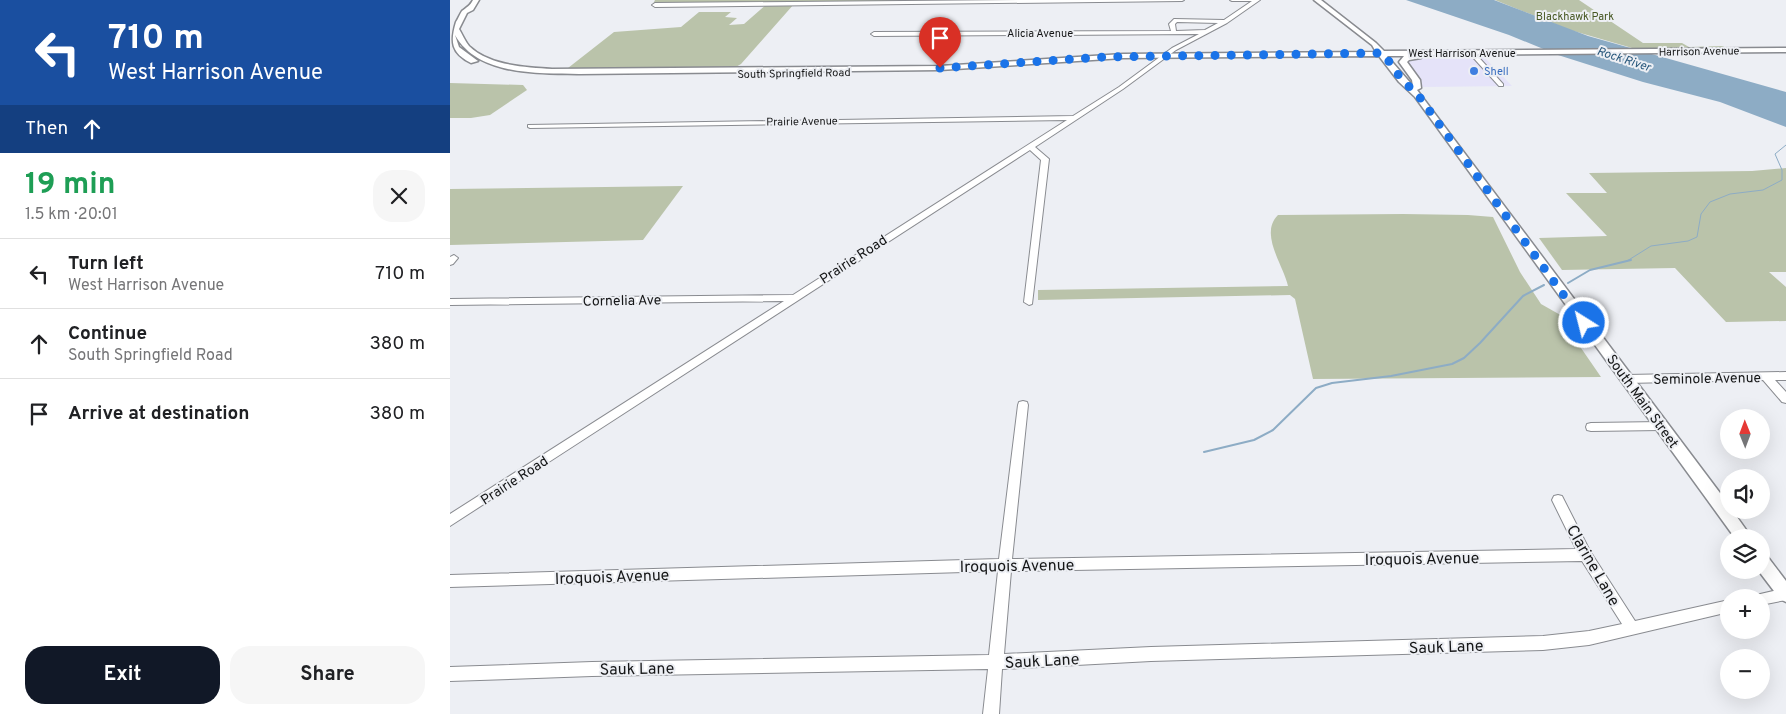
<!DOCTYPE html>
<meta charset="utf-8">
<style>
body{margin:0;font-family:Overpass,sans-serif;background:#f6f6f6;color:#202124;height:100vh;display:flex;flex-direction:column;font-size:19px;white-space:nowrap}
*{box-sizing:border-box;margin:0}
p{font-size:16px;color:#757577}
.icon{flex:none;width:28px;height:28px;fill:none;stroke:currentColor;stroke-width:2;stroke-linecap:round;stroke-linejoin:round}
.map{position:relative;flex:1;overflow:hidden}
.panel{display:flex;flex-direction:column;background:#fff;width:450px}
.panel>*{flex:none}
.top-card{background:#1a4fa0;color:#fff;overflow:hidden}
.needle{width:32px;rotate:359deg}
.tools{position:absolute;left:1270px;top:409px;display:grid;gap:10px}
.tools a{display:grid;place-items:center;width:50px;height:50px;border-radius:50%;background:#fff;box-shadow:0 5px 20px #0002;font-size:25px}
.pin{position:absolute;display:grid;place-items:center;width:42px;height:42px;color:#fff;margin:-51px -21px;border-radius:50% 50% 50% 0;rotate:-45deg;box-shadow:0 0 5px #0007}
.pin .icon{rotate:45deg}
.me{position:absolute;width:55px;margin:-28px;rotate:324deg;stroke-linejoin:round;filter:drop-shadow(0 0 4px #0008)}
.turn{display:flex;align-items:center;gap:18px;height:105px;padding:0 25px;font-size:22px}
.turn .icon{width:65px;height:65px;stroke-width:2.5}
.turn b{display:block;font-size:35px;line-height:42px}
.then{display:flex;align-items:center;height:48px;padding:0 25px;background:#0003;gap:10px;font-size:19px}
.round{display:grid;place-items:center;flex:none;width:52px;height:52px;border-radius:20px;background:#f6f6f6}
.head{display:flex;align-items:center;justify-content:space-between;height:85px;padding:0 25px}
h1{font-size:30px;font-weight:700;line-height:38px;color:#1e9e55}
.action{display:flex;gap:10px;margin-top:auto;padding:10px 25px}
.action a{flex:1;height:58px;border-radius:20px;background:#111827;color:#fff;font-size:20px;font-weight:700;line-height:58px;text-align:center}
.action a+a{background:#f6f6f6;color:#202124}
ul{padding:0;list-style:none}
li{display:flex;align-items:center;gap:15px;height:70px;padding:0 25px;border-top:1px solid #e0e0e0}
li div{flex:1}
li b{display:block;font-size:19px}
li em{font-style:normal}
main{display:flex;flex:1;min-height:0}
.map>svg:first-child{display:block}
</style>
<main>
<section class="panel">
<div class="top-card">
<div class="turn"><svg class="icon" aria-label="left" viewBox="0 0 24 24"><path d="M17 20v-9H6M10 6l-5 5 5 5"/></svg><div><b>710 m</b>West Harrison Avenue</div></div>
<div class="then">Then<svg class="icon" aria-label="ahead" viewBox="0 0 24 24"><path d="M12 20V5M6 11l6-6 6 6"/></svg></div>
</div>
<div class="head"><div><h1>19 min</h1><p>1.5 km · 20:01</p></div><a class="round"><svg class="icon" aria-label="close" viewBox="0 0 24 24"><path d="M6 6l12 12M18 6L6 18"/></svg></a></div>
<ul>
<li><svg class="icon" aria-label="left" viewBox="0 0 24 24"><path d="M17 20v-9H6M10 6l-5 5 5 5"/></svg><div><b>Turn left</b><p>West Harrison Avenue</p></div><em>710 m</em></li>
<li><svg class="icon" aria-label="ahead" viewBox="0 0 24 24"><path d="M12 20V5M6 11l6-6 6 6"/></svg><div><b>Continue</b><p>South Springfield Road</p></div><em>380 m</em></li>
<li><svg class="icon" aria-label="arrive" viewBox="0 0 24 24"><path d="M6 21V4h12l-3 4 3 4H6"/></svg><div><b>Arrive at destination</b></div><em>380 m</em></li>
</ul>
<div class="action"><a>Exit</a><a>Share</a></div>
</section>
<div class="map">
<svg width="1336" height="714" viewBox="0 0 1336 714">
<rect width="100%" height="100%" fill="#edeff4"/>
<polygon fill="#e5e3f9" points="1033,56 1062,86 973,87 956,64 956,61 962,58"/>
<g fill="#bac3aa">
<polygon points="205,0 515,0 203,4"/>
<polygon points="1045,0 1129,0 1193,43 1232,43 1239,47 1273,46 1276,49 1189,50 1120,30"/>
<polygon points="317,4 344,4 291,64 284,68 118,68 164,32 231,27 249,12 281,12 275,17 287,18 279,25 294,24"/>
<polygon points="0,83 73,85 77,90 40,115 21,118 0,118"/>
<polygon points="1336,168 1336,272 1319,272 1336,287 1336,321 1276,322 1225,268 1112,270 1089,238 1157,236 1116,193 1157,193 1139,173 1302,171"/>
<polygon points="233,186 193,240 0,245 0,189"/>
<path d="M953 214 1018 215 1043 217 1070 272 1091 304 1114 317 1120 332 1151 377 863 379 845 299 840 295 588 300V290L838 286C833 264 809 234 828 215Z"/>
</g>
<polygon fill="#8dacc5" points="956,0 1044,0 1138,36 1336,92 1336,127 1270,102 1193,82 1108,55 1059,35"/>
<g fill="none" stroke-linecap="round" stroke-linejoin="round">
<polyline stroke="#8dacc5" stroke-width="1" points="1177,261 1201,246 1238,241 1247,237 1251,214 1260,202 1280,194 1313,190 1332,180 1332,170 1325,154 1336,145"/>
<g stroke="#8dacc5" stroke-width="2">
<polyline points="1118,283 1140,270 1181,260"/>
<polyline points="754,452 804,440 823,430 866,388 882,383 941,376 1002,364 1014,358 1030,343 1073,296 1094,285"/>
</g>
<defs>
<g id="minor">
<polygon points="575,0 734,0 732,1 205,7 202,5 205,3"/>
<path d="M780 0H810L777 23 726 50 673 89 585 147 599 159 582 304 579 305 574 302 591 160 580 150 0 526V514L334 301 0 305V299L343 295 617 120 80 128 78 127V125L623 116 669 87 722 48 749 34 424 36 421 34 424 32 721 31 719 24 724 19 774 20 802 1H782ZM727 22 768 23 755 30 726 31 725 24Z"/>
<polygon points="1019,51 1023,51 1053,84 1053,86 1049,86 1019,53"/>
<polygon points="4,255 8,258 3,264 0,265 0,257"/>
<polygon points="1336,372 1336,380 1325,380 1336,392 1336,403 1332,402 1313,380 1177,383 1172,379 1177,375"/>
<path d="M573 401 577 402 578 405 562 559 1126 549 1102 500 1104 496 1108 495 1112 496 1140 551 1185 621 1279 600V612L1139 645 1093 650 701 661 552 669 549 714H533L538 669 142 676 0 681V667L142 662 539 655 548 571 0 587V575L549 559 568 405 569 402ZM1132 561 1172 624 1139 631 1093 636 701 647 554 654 561 571Z"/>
<polygon points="1211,422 1215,423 1216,426 1215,429 1211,430 1141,431 1137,430 1136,427 1137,424 1141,423"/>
<polygon points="1336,588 1336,600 1311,605 1311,598 1305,598 1306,595"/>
</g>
<g id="major">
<path d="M23 0H29L23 10 17 13 9 29C12 34 15 41 19 46 40 66 75 67 102 69L490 66 673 54 926 52 922 45 864 0H871L926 43 934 51 1336 48V52L971 55V58L959 60 957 62 970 80 971 88 967 90 1279 505V510H1282L1302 538H1285L965 97 949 82 929 56 673 58 490 70 129 74C88 73 28 76 5 35L9 47 28 61 21 63C1 53 0 42 6 22 8 19 10 14 12 11 17 7 20 6 23 0ZM937 56H959H954L949 62 962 80 963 86Z"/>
<polygon points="1311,554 1317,556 1336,581 1336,602 1330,599 1308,570 1311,570"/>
</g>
</defs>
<use href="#minor" stroke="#898b90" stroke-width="2"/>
<use href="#major" stroke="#898b90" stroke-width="3"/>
<use href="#minor" fill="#fff" fill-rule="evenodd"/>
<use href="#major" fill="#fff" fill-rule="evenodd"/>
</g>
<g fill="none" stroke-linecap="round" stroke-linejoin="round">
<polyline stroke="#1a73e8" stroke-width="9" stroke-dasharray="0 16.2" points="490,68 654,57 933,53 952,80 968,95 1134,323"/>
</g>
<circle fill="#3f7fe0" stroke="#edeff4" stroke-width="2" cx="1024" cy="71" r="5"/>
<g text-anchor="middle" stroke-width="4" stroke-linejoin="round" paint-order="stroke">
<g font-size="11" fill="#465722" stroke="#edeff4">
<text x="1125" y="20">Blackhawk Park</text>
</g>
<g font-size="11" fill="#161718" stroke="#edeff4">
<text x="590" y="37">Alicia Avenue</text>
<text transform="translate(1249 51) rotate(-1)" y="4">Harrison Avenue</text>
<text x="1012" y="57">West Harrison Avenue</text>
<text transform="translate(344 73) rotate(-1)" y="4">South Springfield Road</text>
<text transform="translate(352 121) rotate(-1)" y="4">Prairie Avenue</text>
</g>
<g font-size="11" fill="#366cbe" stroke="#edeff4" text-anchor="start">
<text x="1034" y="75">Shell</text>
</g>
<g font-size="12" font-style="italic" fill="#255579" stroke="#edeff4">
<text transform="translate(1174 59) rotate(18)" y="4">Rock River</text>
</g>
<g font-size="14" fill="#161718" stroke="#edeff4">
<text transform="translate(403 259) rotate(-33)" y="5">Prairie Road</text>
<text transform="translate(172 300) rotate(-1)" y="5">Cornelia Ave</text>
<text transform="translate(1257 378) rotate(-1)" y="5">Seminole Avenue</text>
<text transform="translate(1193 401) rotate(54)" y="5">South Main Street</text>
<text transform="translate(64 480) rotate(-33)" y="5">Prairie Road</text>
</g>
<g font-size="16" fill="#161718" stroke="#edeff4">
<text transform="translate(972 558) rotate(-1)" y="6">Iroquois Avenue</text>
<text transform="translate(567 565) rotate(-1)" y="6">Iroquois Avenue</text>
<text transform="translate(1144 565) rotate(60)" y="6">Clarine Lane</text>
<text transform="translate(162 576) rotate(-2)" y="6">Iroquois Avenue</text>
<text transform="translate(996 646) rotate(-2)" y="6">Sauk Lane</text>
<text transform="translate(592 660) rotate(-3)" y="6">Sauk Lane</text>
<text transform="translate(187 668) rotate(-1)" y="6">Sauk Lane</text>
</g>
</g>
</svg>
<div class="tools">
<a><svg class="needle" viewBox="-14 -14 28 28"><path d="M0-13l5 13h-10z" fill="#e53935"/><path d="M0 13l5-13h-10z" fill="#757577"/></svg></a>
<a><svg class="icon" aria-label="sound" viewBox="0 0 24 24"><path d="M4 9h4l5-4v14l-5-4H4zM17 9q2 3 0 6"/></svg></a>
<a><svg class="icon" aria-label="layers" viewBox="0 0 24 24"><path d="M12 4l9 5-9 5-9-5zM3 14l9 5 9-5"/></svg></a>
<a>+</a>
<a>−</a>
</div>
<div class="pin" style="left:490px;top:68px;background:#d93025"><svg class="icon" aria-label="arrive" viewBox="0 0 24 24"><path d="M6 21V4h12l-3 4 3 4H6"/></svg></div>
<svg class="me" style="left:1134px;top:323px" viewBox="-20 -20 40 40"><circle r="17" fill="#1a73e8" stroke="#fff" stroke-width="3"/><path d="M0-11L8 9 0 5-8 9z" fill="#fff"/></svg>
</div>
</main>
